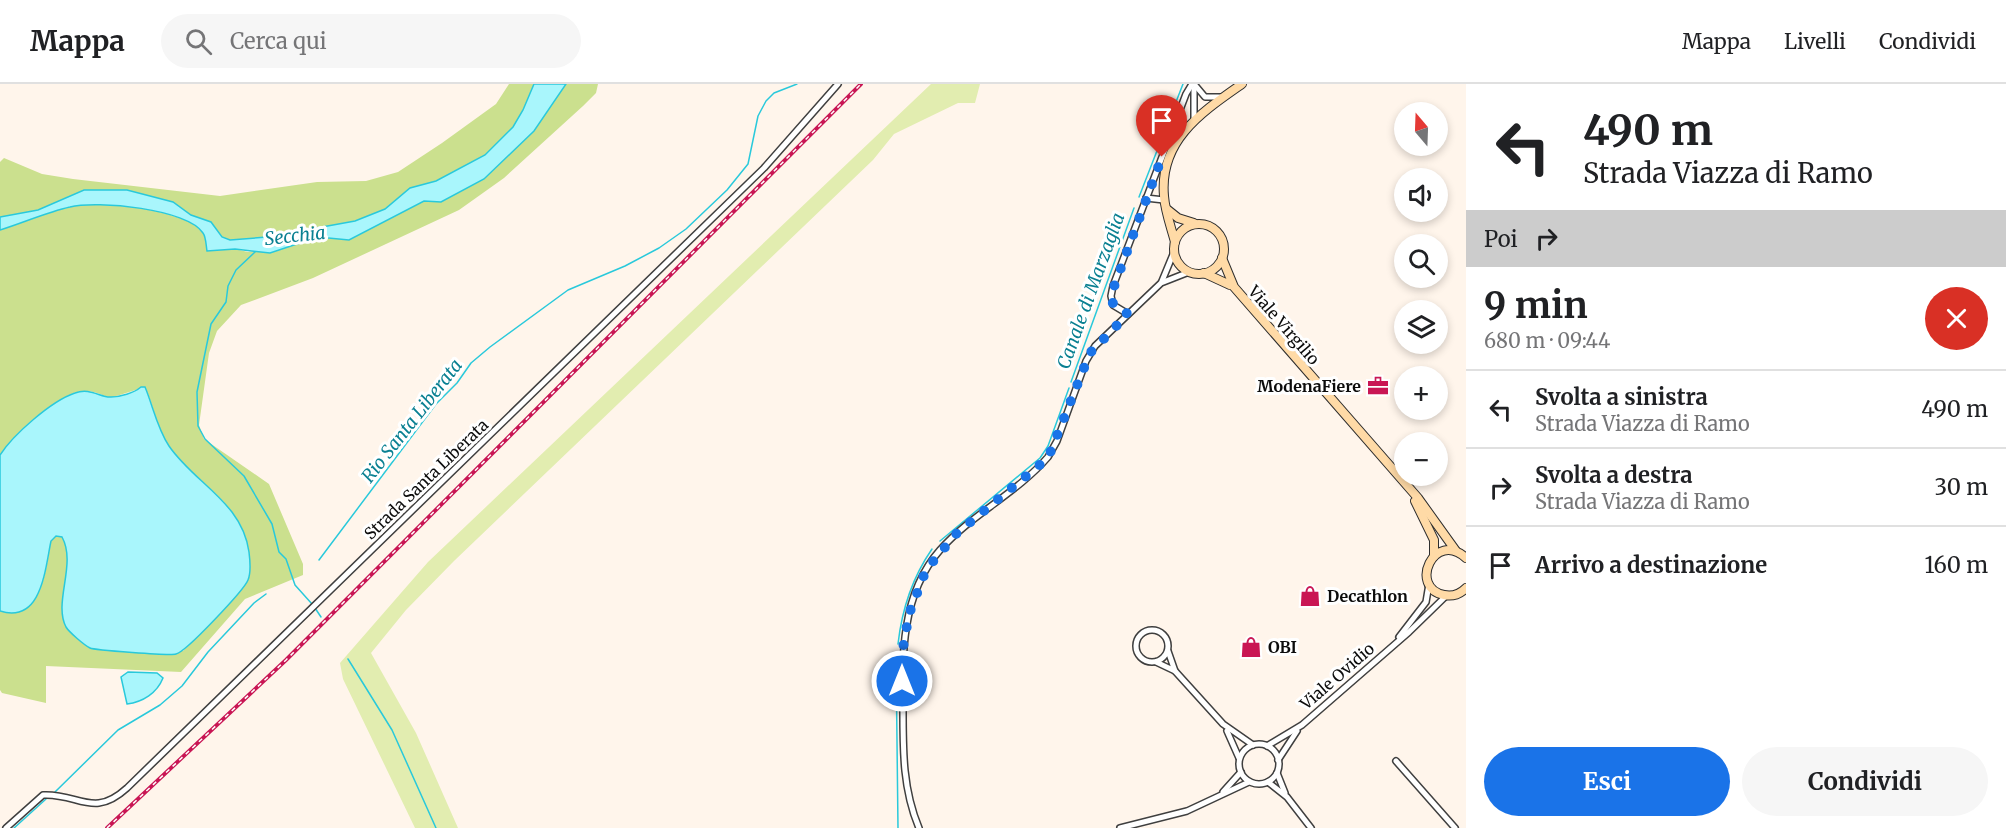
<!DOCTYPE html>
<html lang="it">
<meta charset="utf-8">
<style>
body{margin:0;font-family:Merriweather,serif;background:#f6f6f6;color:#202124;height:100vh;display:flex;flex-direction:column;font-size:22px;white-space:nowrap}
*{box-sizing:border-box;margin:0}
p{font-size:20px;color:#757577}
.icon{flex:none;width:33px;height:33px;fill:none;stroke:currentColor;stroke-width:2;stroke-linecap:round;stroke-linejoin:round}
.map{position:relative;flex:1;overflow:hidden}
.side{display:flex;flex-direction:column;background:#fff;width:540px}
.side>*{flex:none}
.guide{background:#fff;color:#202124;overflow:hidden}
.needle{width:39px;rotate:341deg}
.buttons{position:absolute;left:1394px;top:18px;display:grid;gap:12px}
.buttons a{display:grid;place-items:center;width:54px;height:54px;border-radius:50%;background:#fff;box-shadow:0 3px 9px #0003;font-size:30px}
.pin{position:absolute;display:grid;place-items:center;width:51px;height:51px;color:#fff;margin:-62px -26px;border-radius:50% 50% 50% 0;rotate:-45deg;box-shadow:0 0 6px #0007}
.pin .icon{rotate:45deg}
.me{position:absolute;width:66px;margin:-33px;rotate:0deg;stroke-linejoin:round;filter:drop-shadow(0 0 4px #0008)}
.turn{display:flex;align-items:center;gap:21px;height:126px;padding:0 18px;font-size:27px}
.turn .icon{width:78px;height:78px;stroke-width:2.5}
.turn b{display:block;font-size:42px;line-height:51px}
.then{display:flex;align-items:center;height:57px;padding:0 18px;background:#0003;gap:12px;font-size:22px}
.round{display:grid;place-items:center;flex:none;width:63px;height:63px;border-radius:32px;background:#f6f6f6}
.overview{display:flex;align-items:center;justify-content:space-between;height:102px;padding:0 18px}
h1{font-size:36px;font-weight:700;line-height:45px}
.action{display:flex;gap:12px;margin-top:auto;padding:12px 18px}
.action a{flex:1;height:69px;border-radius:36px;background:#1a73e8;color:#fff;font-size:24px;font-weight:700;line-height:69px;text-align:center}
.action a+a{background:#f6f6f6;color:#202124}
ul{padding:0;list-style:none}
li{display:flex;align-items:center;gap:18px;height:78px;padding:0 18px;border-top:2px solid #e0e0e0}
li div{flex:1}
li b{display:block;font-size:22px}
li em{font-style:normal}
header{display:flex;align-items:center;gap:36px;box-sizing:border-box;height:84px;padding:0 30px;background:#fff;border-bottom:2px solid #e0e0e0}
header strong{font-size:28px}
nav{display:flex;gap:33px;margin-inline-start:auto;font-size:21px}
.search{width:420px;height:54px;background:#f6f6f6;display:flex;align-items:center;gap:15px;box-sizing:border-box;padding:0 21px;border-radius:33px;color:#757577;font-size:22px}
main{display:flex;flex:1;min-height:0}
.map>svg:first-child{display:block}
</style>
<header>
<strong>Mappa</strong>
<div class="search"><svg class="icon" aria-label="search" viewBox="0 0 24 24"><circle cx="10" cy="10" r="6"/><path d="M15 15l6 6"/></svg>Cerca qui</div>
<nav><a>Mappa</a><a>Livelli</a><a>Condividi</a></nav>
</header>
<main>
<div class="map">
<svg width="1466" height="744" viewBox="0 0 1466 744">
<rect width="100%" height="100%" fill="#fff5eb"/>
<polygon fill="#e2edb0" points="931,0 980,0 975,19 958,19 894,50 873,76 454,477 406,526 371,569 416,649 458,744 415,744 343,595 340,579 428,478"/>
<g fill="#cbe08e">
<polygon points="509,0 534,0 523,26 513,43 485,71 436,97 410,104 385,125 355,137 267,153 230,156 222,153 211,138 191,131 173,118 127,106 84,106 38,126 0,133 0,78 4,74 42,90 73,95 220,112 317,98 366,97 398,88 442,59 496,20"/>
<path d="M566 0H598L596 9 583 22 504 94 459 126 313 194 241 221 217 247 209 269 199 341 204 355 269 400 303 480V491L245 515 181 588 46 582V619L2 609 0 606V527C42 539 46 485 51 457L56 452 62 453C73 473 65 502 63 524L183 567 244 502C250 494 250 487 249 476 247 419 198 403 170 363 157 345 154 322 145 303L110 314C99 309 86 304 74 309 50 318 13 350 0 371V146C23 139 47 128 70 123 97 116 188 125 203 149 206 153 207 161 208 167L235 165 248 168 296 160 318 153 349 156 424 117 441 118 484 95 534 47Z"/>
</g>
<g fill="#a9f6fc" stroke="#29c9db" stroke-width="1.5">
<path d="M534 0H566L534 47 484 95 441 118 424 117 349 156 318 153 270 169 235 165 207 167C206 161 206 153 203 149 188 125 97 116 70 123 47 128 23 139 0 146V133L38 126 84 106H127L173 118 191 131 211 138 222 153 230 156 267 153 355 137 385 125 410 104 436 97 485 71 513 43 523 26Z"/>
<path d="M141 303H145C153 322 157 344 169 362 195 400 242 418 249 468 250 476 251 489 248 496 244 506 186 568 176 570 170 572 94 566 90 564 84 561 69 548 66 543 53 518 77 480 62 453L56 452 51 457C45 485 42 540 0 527V371C13 351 51 317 75 309 90 303 101 314 111 313 120 313 134 309 141 303Z"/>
<path d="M128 588 157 589 163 594C157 609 143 618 127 620L121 593Z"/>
</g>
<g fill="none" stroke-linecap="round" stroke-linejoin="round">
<g stroke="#29c9db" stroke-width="1.5">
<polyline points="1139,113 1183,0"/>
<polyline points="255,168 236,186 228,202 226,218 211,240 197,308 198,342 205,355 244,392 272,440 279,468 286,475 295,501 312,520"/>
<polyline points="1071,298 1134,124"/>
<polyline points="940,457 1040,374 1048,362 1069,304"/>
<polyline points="319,476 436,320 457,299 471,279 490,263 568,206 625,182 659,164 686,145 727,106 748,80 758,32 766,17 774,9 797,0"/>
<polyline points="315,524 321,533"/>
<path d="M898 560C902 524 912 494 932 465"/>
<polyline points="896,570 898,744"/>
<polyline points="348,575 392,646 436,744"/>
<polyline points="55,708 118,646 160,621 182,602 208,568 254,519 266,510"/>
<polyline points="14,744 46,715"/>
</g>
<defs>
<g id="street">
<polyline points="1194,0 1205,13 1222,13"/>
<polyline points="1194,5 1194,34"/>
<polyline points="1146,114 1164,116"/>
<polyline points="1162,197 1174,168"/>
<polyline points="1128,230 1113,221 1111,212 1113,202 1186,10 1192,0"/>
<circle cx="1152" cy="562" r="16"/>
<polyline points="1399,553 1426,518 1429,500"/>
<polyline points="1156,578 1175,587 1168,567"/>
<polyline points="1175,587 1223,640 1253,661"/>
<polyline points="1227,647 1239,674"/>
<circle cx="1259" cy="680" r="20"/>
<polyline points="1267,662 1302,641 1409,548 1446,512"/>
<polyline points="1278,676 1297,647"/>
<polyline points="1396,677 1455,744"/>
<polyline points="1277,689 1285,709"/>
<polyline points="1268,698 1287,713 1311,744"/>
<polyline points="1223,708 1241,688"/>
<path d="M6 744 43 711C79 709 93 735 127 704L764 84 838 0"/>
<path d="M919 744C903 706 903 668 903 627 902 572 901 510 940 466 972 430 1017 409 1048 373L1057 357 1086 277 1095 262 1161 199 1189 188"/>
<polyline points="1120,744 1187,727 1249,698"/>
</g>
<g id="secondary">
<polyline points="1168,126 1178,134 1194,139"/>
<circle cx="1199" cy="165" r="25"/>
<path d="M1175 158C1171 143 1165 127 1164 112 1159 56 1202 28 1242 0"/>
<polyline points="1222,174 1234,203 1418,414 1456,467"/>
<polyline points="1204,189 1230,201"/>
<polyline points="1415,417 1434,456 1434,472"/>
<path d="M1466 474C1434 445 1408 504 1444 511 1453 513 1460 510 1466 504"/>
</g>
</defs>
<use href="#street" stroke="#3f3f3f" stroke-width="8"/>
<use href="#secondary" stroke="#2e2e2e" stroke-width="10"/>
<use href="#street" stroke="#fff" stroke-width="5"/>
<use href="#secondary" stroke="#ffdaa6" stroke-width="8"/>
<defs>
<polyline id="rail" points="107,744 286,576 861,0"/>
</defs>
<use href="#rail" stroke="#c91654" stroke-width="4"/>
<use href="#rail" stroke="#fff" stroke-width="1.5" stroke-dasharray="4.5" stroke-linecap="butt"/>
</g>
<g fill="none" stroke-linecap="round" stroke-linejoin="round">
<polyline stroke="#1a73e8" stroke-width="10" stroke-dasharray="0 18" points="902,597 903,564 909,530 926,486 956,450 1048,374 1090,269 1128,230 1113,221 1112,208 1162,73"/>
</g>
<defs>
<symbol id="office-bare" viewBox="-9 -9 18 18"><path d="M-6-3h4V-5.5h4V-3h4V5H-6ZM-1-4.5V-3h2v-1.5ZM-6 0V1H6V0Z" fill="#c91654" stroke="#fff" stroke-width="2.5" paint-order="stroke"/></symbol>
<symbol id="shop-bare" viewBox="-9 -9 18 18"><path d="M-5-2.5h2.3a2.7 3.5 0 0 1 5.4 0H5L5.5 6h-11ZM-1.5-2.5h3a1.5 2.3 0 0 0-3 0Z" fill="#c91654" stroke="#fff" stroke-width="2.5" paint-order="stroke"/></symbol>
</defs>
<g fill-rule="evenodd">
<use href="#office-bare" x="1363" y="287" width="30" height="30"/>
<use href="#shop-bare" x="1295" y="497" width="30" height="30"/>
<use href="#shop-bare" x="1236" y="548" width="30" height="30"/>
</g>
<g text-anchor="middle" stroke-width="6" stroke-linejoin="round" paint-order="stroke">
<g font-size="16" fill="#0c0c0c" stroke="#fff">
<text transform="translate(1284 241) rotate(49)" y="6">Viale Virgilio</text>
<text transform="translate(426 395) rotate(-44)" y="6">Strada Santa Liberata</text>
<text transform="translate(1337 592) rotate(-41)" y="6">Viale Ovidio</text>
</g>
<g font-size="16" font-weight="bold" fill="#0c0c0c" stroke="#fff" text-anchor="start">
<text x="1361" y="308" text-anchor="end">ModenaFiere</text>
<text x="1327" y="518">Decathlon</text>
<text x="1268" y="569">OBI</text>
</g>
<g font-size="18" font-style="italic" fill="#0a8092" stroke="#fff">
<text transform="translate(295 152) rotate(-6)" y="6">Secchia</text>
<text transform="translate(1091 207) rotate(-70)" y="6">Canale di Marzaglia</text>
<text transform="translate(412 337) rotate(-52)" y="6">Rio Santa Liberata</text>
</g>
</g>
</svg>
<div class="buttons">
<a><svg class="needle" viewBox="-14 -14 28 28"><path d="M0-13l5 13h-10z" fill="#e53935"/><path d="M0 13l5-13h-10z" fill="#757577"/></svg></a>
<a><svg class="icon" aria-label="sound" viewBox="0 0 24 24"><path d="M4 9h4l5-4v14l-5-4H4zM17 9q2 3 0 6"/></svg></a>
<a><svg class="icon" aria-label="search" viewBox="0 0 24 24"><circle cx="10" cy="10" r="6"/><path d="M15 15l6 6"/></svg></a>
<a><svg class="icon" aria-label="layers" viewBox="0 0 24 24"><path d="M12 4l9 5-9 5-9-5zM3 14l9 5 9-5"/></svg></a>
<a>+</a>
<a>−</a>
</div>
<div class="pin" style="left:1162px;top:73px;background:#d93025"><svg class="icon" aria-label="arrive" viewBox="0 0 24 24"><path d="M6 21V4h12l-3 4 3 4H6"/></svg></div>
<svg class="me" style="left:902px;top:597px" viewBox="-20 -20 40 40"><circle r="17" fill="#1a73e8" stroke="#fff" stroke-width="3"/><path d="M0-11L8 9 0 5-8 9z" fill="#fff"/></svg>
</div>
<section class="side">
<div class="guide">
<div class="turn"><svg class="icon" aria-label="left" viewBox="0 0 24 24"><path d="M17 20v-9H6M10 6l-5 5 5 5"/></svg><div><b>490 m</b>Strada Viazza di Ramo</div></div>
<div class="then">Poi<svg class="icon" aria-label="right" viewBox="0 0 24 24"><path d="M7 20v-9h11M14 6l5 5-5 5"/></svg></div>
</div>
<div class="overview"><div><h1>9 min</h1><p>680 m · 09:44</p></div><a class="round" style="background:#d93025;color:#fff"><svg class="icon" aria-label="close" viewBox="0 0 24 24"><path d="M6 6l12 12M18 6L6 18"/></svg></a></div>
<ul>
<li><svg class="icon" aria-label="left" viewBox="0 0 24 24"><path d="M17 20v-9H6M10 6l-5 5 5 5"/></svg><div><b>Svolta a sinistra</b><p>Strada Viazza di Ramo</p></div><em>490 m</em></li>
<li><svg class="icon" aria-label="right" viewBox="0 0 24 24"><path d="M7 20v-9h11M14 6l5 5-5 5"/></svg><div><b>Svolta a destra</b><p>Strada Viazza di Ramo</p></div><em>30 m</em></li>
<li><svg class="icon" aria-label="arrive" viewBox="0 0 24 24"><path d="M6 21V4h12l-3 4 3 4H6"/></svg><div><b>Arrivo a destinazione</b></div><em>160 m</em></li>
</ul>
<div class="action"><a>Esci</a><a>Condividi</a></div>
</section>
</main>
